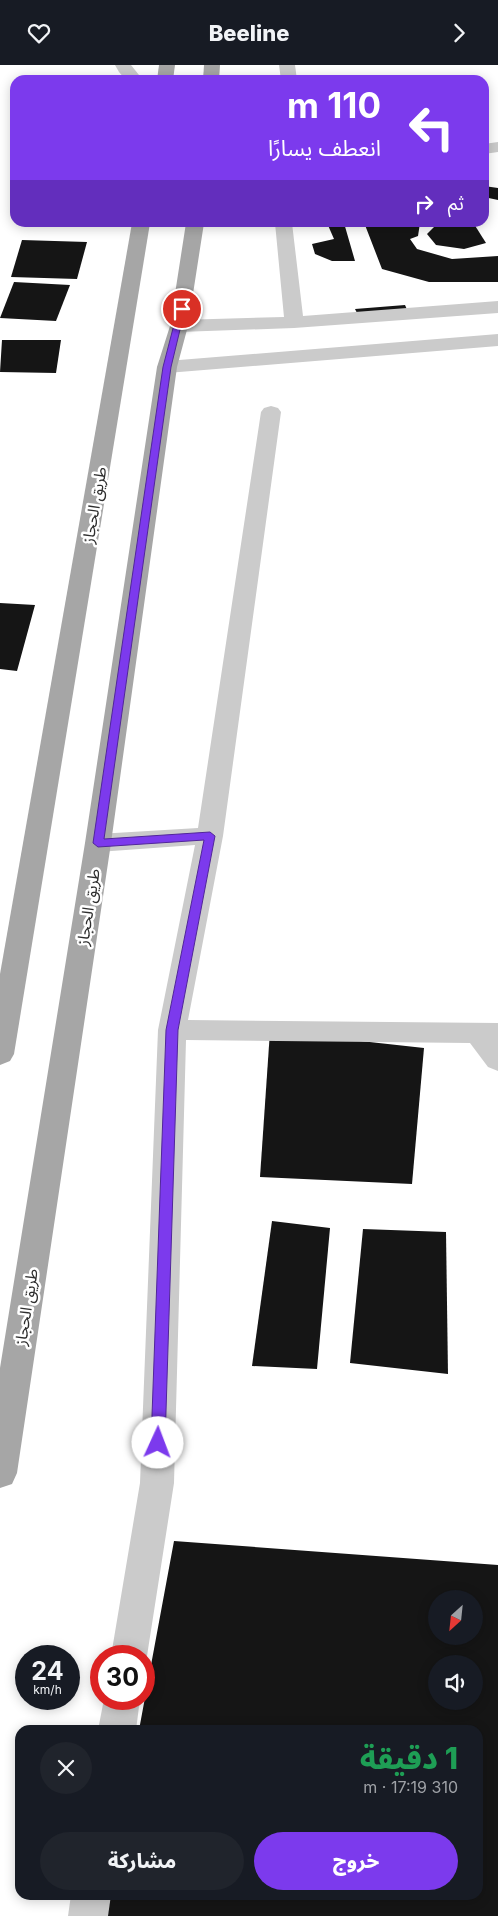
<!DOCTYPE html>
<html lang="ar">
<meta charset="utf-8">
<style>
body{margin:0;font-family:Inter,"Noto Sans Arabic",sans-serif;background:#20242c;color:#f1f3f6;direction:rtl;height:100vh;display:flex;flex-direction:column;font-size:19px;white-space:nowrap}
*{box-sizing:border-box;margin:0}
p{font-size:16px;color:#9ea1a6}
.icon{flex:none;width:28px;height:28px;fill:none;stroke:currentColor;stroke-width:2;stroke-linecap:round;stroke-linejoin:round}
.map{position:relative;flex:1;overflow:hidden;direction:ltr}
.details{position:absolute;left:15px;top:1660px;width:468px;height:175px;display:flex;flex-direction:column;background:#171b24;border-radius:15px;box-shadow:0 2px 12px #0003;direction:rtl}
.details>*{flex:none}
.top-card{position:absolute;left:10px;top:10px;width:479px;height:152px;border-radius:15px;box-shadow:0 2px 12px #0003;direction:rtl;background:#7c3aed;color:#fff;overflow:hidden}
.needle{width:32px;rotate:207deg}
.buttons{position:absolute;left:428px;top:1525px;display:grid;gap:10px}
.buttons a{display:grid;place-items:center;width:55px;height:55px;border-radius:50%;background:#171b24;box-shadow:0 2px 12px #0003;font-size:25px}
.speed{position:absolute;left:15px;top:1580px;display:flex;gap:10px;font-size:25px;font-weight:700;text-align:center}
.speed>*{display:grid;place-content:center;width:65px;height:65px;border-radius:50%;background:#171b24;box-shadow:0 2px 12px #0003;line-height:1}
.speed small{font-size:12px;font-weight:400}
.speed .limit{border:8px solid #d22;background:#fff;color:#111}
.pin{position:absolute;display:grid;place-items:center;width:42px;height:42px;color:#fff;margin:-21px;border:2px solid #fff;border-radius:50%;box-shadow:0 1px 5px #0007}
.me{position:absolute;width:55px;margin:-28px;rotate:2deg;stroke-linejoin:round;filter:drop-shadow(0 0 4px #0008)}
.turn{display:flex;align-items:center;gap:18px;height:105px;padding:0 25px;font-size:22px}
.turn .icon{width:65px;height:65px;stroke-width:2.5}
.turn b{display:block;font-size:35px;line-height:42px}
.then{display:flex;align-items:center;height:48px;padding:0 25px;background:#0003;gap:10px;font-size:19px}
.round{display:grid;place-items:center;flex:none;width:52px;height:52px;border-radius:26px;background:#20242c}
.summary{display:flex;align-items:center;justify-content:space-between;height:85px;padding:0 25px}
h1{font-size:30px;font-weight:800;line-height:38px;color:#1e9e55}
.primary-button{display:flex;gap:10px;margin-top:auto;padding:10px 25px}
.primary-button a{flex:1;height:58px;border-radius:30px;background:#7c3aed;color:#fff;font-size:20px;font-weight:800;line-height:58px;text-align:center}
.primary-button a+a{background:#20242c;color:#f1f3f6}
header{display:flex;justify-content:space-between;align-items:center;height:65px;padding:0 25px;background:#171b24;font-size:22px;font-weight:800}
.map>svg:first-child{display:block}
</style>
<header><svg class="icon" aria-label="forward" viewBox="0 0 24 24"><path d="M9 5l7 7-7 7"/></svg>Beeline<svg class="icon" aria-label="heart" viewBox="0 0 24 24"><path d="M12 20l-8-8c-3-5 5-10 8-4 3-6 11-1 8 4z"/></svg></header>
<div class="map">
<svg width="498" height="1851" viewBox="0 0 498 1851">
<rect width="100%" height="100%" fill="#fff"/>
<g fill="#151515" fill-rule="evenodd">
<polygon points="484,121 498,123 498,135 484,132"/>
<polygon points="327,158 344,158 355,196 332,196 315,189 312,179 334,174"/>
<polygon points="420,158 418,171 410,174 417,184 452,194 498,191 498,217 429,217 382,204 365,160"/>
<polygon points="474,159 486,178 464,184 436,180 427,169 435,161"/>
<polygon points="22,175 87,177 77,214 11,212"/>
<polygon points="14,217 70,220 56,256 0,253"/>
<polygon points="405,240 408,247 358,250 355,244"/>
<polygon points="2,275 61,275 56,308 0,307"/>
<polygon points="0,538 35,540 17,606 0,604"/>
<polygon points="270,966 424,983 412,1119 260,1112"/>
<polygon points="272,1156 330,1163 317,1304 252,1301"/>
<polygon points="363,1164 446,1167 448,1309 350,1298"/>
<path d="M174 1476 498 1500V1851H105L109 1830H478V1665H139ZM436 1534H474V1571H436ZM436 1599H474V1636H436Z"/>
</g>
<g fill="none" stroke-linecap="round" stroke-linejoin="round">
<polygon fill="#cbcbcb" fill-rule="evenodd" points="115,0 131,0 143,15 126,15 119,7"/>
<g fill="#cbcbcb" fill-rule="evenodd">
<polygon points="279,0 295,0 297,15 281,15"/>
<polygon points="498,77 498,87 484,89 484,79"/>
<polygon points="275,158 292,158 303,251 498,236 498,248 294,263 179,267 172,265 170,261 172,257 179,255 284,252"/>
<polygon points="498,269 498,281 167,308 160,306 157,302 160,298 167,296"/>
<polygon points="271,341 278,343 281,347 223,771 188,955 498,958 498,1006 488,1002 470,978 186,975 174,1418 147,1591 144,1599 144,1591 111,1591 140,1418 158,965 195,780 98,787 89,784 85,778 89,772 98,769 198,763 261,347 264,343"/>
<polygon points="104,1634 140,1634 136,1665 98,1665"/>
<polygon points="71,1830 111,1830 108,1851 68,1851"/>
</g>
<g fill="#a6a6a6" fill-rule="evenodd">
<polygon points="159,0 175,0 173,15 157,15"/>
<polygon points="204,0 220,0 219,15 203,15"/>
<polygon points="132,158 150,158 14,989 10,996 0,1000 0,909"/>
<polygon points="186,158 204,158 188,261 177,302 111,778 17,1408 12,1419 0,1423 0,1303 85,778 157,302 170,261"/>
</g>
</g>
<polygon fill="#7c3aed" stroke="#51269a" points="182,241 185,244 171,302 104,774 210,767 215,771 178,965 165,1378 163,1383 158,1385 153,1383 151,1378 166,965 204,775 98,782 93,778 163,302 178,244"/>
<g text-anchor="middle" stroke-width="5" stroke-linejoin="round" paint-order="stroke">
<g font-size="16" fill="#2e2e2e" stroke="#fff">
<text transform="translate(94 440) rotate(-80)" y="6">طريق الحجاز</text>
<text transform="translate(88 842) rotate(-81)" y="6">طريق الحجاز</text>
<text transform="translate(26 1242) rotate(-81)" y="6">طريق الحجاز</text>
</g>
</g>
</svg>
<div class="buttons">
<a><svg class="needle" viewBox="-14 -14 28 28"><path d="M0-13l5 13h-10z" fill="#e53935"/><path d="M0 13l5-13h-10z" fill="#9ea1a6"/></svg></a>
<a><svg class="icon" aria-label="sound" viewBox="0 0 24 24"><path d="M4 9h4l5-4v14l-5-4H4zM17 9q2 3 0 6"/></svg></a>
</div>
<div class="speed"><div>24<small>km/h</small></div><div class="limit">30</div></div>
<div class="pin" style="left:182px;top:244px;background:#d93025"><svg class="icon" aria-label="arrive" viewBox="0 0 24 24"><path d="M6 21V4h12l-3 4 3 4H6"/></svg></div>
<svg class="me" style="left:158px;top:1378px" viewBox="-20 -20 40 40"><circle r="19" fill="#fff"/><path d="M0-13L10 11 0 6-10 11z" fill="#7c3aed"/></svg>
<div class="top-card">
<div class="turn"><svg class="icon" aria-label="left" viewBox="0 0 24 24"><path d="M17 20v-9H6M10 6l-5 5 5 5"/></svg><div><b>110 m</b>انعطف يسارًا</div></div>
<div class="then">ثم<svg class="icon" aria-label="right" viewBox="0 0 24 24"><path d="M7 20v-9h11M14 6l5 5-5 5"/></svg></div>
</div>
<section class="details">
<div class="summary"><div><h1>1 دقيقة</h1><p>310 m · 17:19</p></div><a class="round"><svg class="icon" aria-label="close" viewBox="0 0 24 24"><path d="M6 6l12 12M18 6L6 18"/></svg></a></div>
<div class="primary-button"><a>خروج</a><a>مشاركة</a></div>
</section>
</div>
